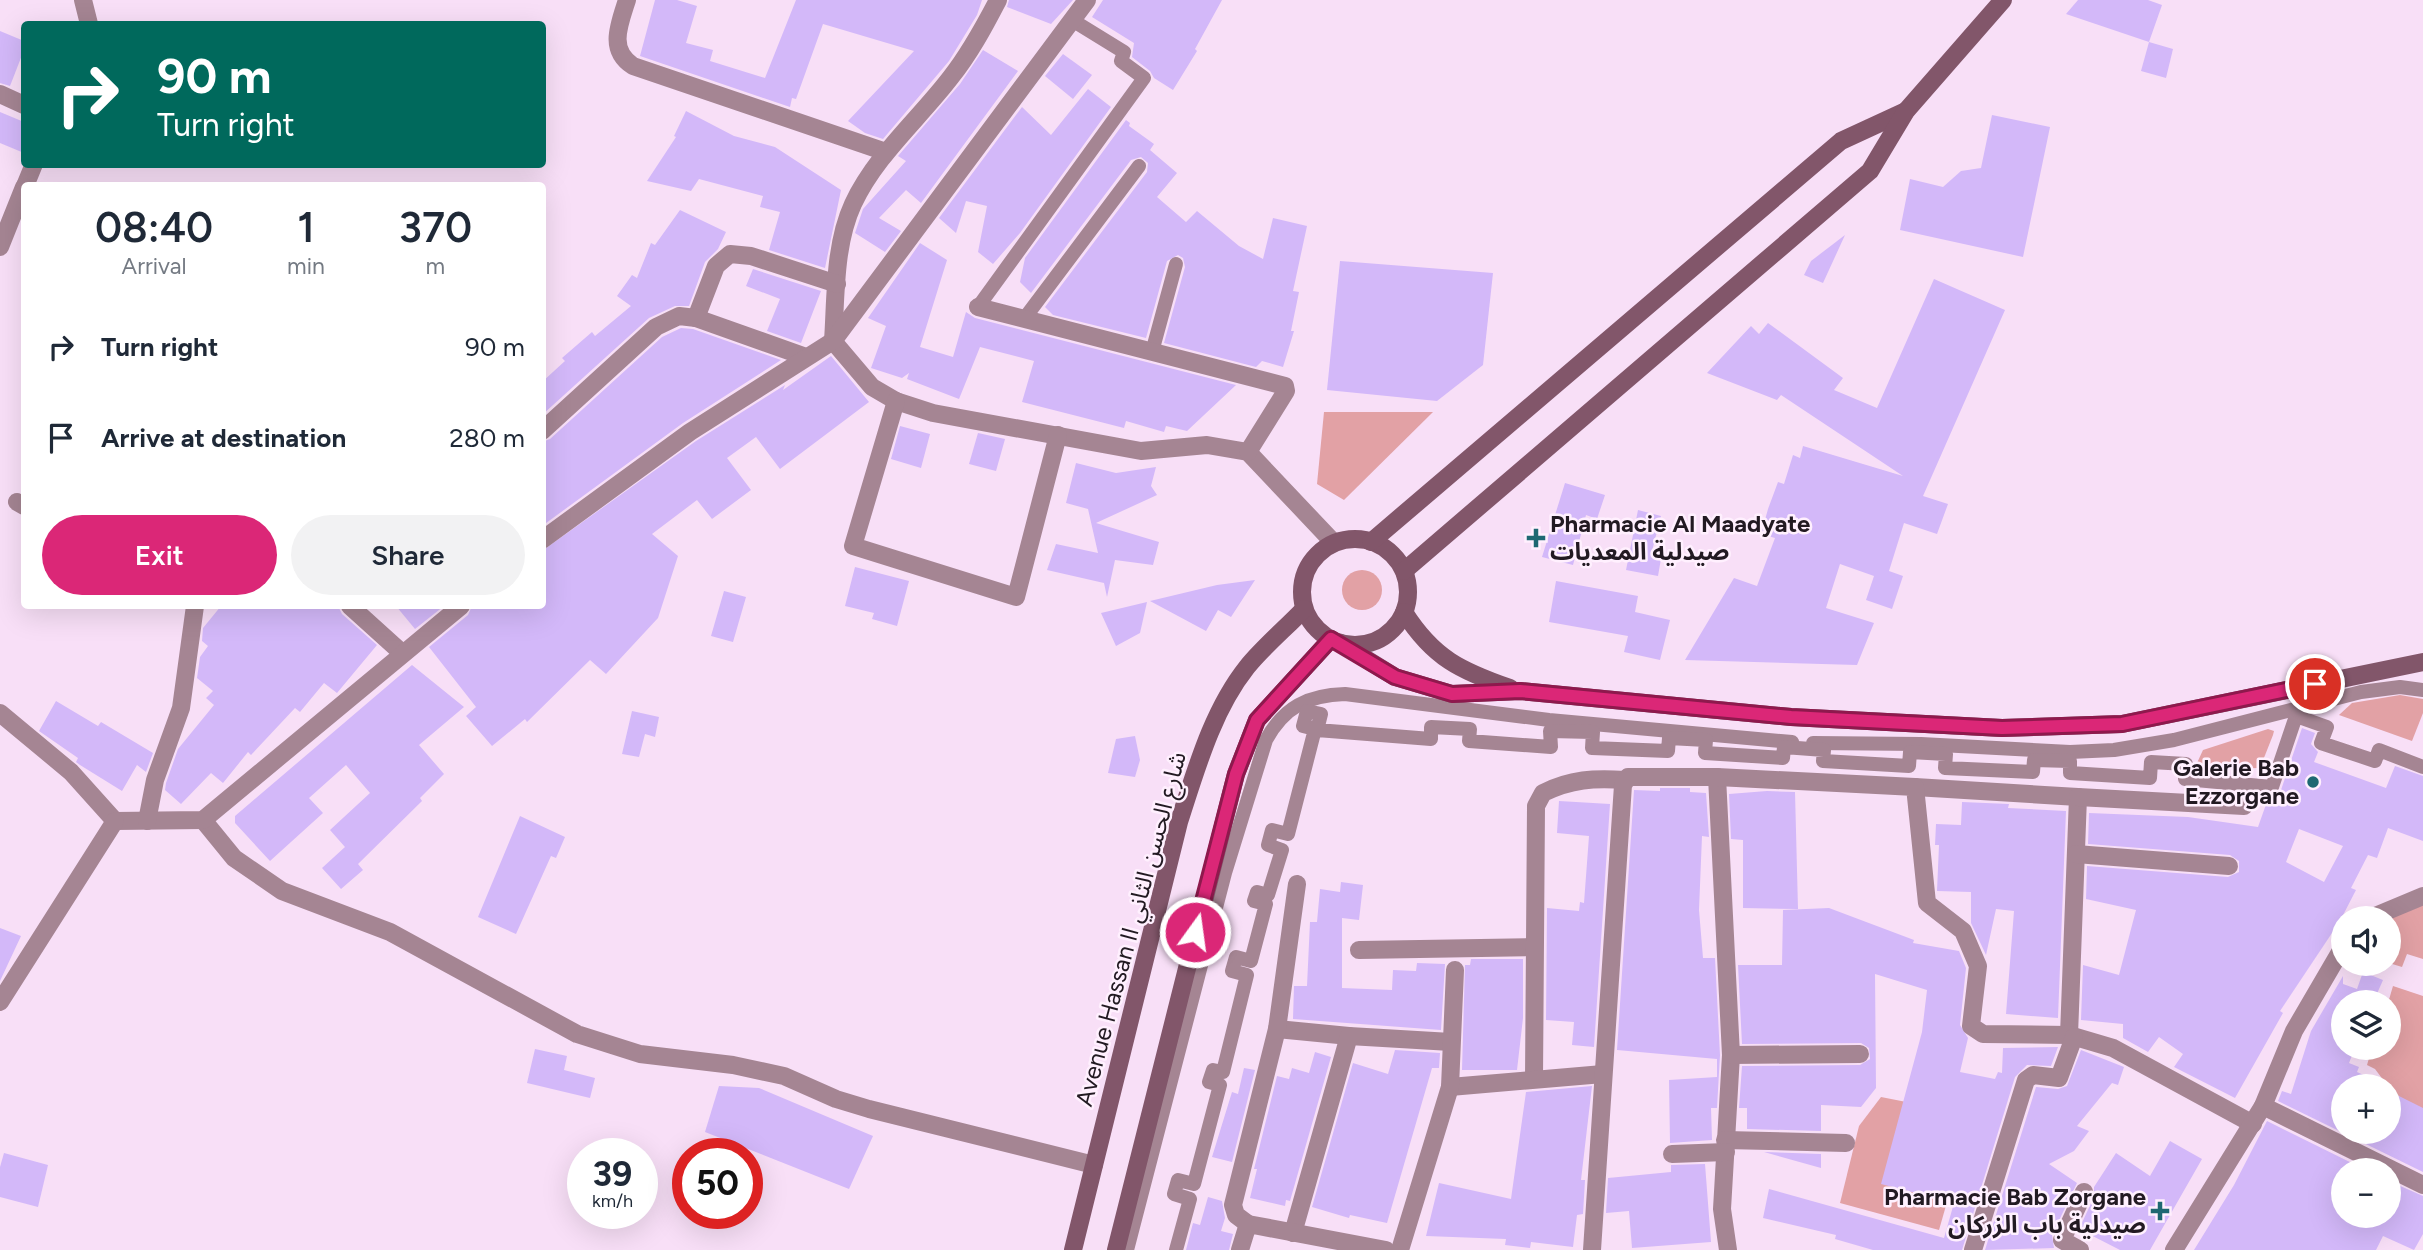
<!DOCTYPE html>
<meta charset="utf-8">
<style>
body{margin:0;font-family:Figtree,"Noto Sans Arabic",sans-serif;background:#f2f2f3;color:#1f2937;height:100vh;display:flex;flex-direction:column;font-size:26px;white-space:nowrap}
*{box-sizing:border-box;margin:0}
p{font-size:23px;color:#747a83}
.icon{flex:none;width:38px;height:38px;fill:none;stroke:currentColor;stroke-width:2;stroke-linecap:round;stroke-linejoin:round}
.map{position:relative;flex:1;overflow:hidden}
.panel{position:absolute;left:21px;top:182px;width:525px;height:427px;display:flex;flex-direction:column;background:#fff;border-radius:7px;box-shadow:0 7px 28px #0002}
.panel>*{flex:none}
.guide{position:absolute;left:21px;top:21px;width:525px;height:147px;border-radius:7px;box-shadow:0 7px 28px #0002;background:#00695c;color:#fff;overflow:hidden}
.buttons{position:absolute;left:2331px;top:906px;display:grid;gap:14px}
.buttons a{display:grid;place-items:center;width:70px;height:70px;border-radius:50%;background:#fff;box-shadow:0 7px 28px #0002;font-size:35px}
.speed{position:absolute;left:567px;top:1138px;display:flex;gap:14px;font-size:35px;font-weight:700;text-align:center}
.speed>*{display:grid;place-content:center;width:91px;height:91px;border-radius:50%;background:#fff;box-shadow:0 7px 28px #0002;line-height:1}
.speed small{font-size:18px;font-weight:400}
.speed .limit{border:10px solid #d22;background:#fff;color:#111}
.pin{position:absolute;display:grid;place-items:center;width:60px;height:60px;color:#fff;margin:-30px;border:4px solid #fff;border-radius:50%;box-shadow:0 2px 7px #0007}
.me{position:absolute;width:77px;margin:-38px;rotate:14deg;stroke-linejoin:round;filter:drop-shadow(0 0 5px #0008)}
.turn{display:flex;align-items:center;gap:24px;height:147px;padding:0 21px;font-size:32px}
.turn .icon{width:91px;height:91px;stroke-width:2.5}
.turn b{display:block;font-size:49px;line-height:60px}
.eta{display:flex;justify-content:space-evenly;align-items:center;height:119px;text-align:center}
.eta b{font-size:42px;font-weight:600;line-height:49px}
.button{display:flex;gap:14px;margin-top:auto;padding:14px 21px}
.button a{flex:1;height:80px;border-radius:42px;background:#db2777;color:#fff;font-size:28px;font-weight:600;line-height:80px;text-align:center}
.button a+a{background:#f2f2f3;color:#1f2937}
ul{padding:0;list-style:none}
li{display:flex;align-items:center;gap:21px;height:91px;padding:0 21px}
li div{flex:1}
li b{display:block;font-size:26px}
li em{font-style:normal}
.map>svg:first-child{display:block}
</style>
<div class="map">
<svg width="2423" height="1250" viewBox="0 0 2423 1250">
<rect width="100%" height="100%" fill="#f8dff7"/>
<g fill="#e2a1a5">
<polygon points="1324,412 1433,412 1344,500 1317,484"/>
<circle cx="1362" cy="590" r="20"/>
<polygon points="2400,695 2423,699 2423,713 2412,741 2339,715 2352,703"/>
<polygon points="2268,729 2274,731 2273,735 2260,768 2210,769 2197,763 2203,750"/>
<polygon points="2423,905 2423,959 2407,954 2402,967 2389,963 2389,919"/>
<polygon points="2393,986 2423,996 2423,1111 2399,1101 2375,1069 2367,1065 2372,1048 2389,1048 2388,1003"/>
<polygon points="1881,1097 1972,1115 1939,1230 1840,1203 1859,1126"/>
</g>
<g fill="#d3b8f9" fill-rule="evenodd">
<polygon points="655,0 677,0 697,6 686,43 713,50 710,61 765,78 796,0 982,0 977,15 949,61 883,139 865,133 848,121 914,51 823,24 796,99 792,98 790,107 640,56"/>
<polygon points="1009,0 1073,0 1051,24 1007,7"/>
<polygon points="1103,0 1222,0 1195,49 1197,51 1173,90 1154,78 1150,71 1132,57 1134,43 1092,17"/>
<polygon points="2078,0 2148,0 2162,5 2149,42 2066,14"/>
<polygon points="0,31 24,41 24,50 10,86 0,83"/>
<polygon points="2149,42 2173,49 2166,78 2141,71"/>
<polygon points="983,50 1018,71 921,203 906,190 879,218 901,231 885,252 855,233 863,209 906,161 898,156 960,84"/>
<polygon points="1063,54 1092,75 1073,99 1045,76"/>
<polygon points="1088,89 1111,107 1020,233 993,264 978,252 987,206 966,201 956,233 939,218 1022,107 1051,135"/>
<polygon points="686,111 734,136 775,147 841,190 825,268 769,250 780,212 760,207 763,196 699,179 691,191 647,181 676,137 674,136"/>
<polygon points="0,112 24,122 24,153 0,143"/>
<polygon points="1992,115 2050,127 2023,257 1900,230 1910,179 1943,187 1961,171 1981,168"/>
<polygon points="1126,120 1130,123 1129,126 1154,144 1150,150 1177,173 1157,197 1186,222 1197,211 1239,246 1263,259 1273,218 1307,226 1293,291 1299,292 1291,331 1294,331 1283,367 1262,361 1256,367 1164,343 1185,267 1183,258 1178,255 1167,261 1146,338 1053,315 1045,307 1147,172 1148,163 1141,157 1131,160 1031,293 1020,282 1025,258"/>
<polygon points="680,210 726,232 718,249 705,262 689,306 675,306 649,318 542,415 542,382 565,361 562,358 592,332 595,336 631,306 617,296 632,275 637,278 651,243 655,245"/>
<polygon points="1845,235 1823,283 1804,275 1811,261"/>
<polygon points="920,243 947,260 920,347 953,357 966,312 975,318 1236,385 1187,431 1166,426 1164,432 1126,421 1124,428 1022,402 1034,361 980,347 959,399 907,379 909,373 902,378 871,368 886,326 868,318"/>
<polygon points="1340,261 1493,273 1483,365 1437,401 1327,390"/>
<polygon points="753,269 821,291 801,343 767,331 780,299 746,286"/>
<polygon points="1934,279 2005,310 1923,496 1948,504 1937,534 1904,523 1889,571 1903,576 1892,609 1866,600 1874,576 1840,564 1826,608 1874,623 1857,665 1685,660 1734,578 1757,586 1775,538 1761,534 1768,509 1778,482 1784,484 1793,455 1800,458 1803,446 1903,476 1781,395 1777,400 1707,373 1751,326 1759,334 1768,323 1843,378 1834,390 1877,408"/>
<polygon points="681,328 693,329 781,360 683,423 542,526 542,442 550,439 662,337"/>
<polygon points="831,356 869,402 780,469 756,437 727,458 751,490 712,519 697,500 652,534 678,556 658,618 606,674 590,660 527,722 525,719 492,746 466,716 476,707 429,647 468,615 472,606 542,606 542,551 696,441 785,385 783,390"/>
<polygon points="900,426 930,434 921,468 891,459"/>
<polygon points="978,433 1005,439 996,471 969,464"/>
<polygon points="1076,463 1116,473 1156,467 1151,486 1157,495 1096,523 1159,542 1153,565 1115,560 1107,597 1104,583 1047,570 1056,544 1098,553 1088,509 1066,503"/>
<polygon points="1565,483 1605,495 1597,519 1586,515 1573,565 1542,557"/>
<polygon points="1638,510 1661,516 1652,551 1662,553 1658,576 1626,570"/>
<polygon points="855,567 909,581 897,626 872,619 874,613 845,606"/>
<polygon points="1255,580 1231,617 1218,610 1206,631 1150,601 1217,585"/>
<polygon points="1556,581 1638,596 1635,612 1670,620 1660,660 1624,652 1628,636 1549,622"/>
<polygon points="724,591 746,597 733,642 711,636"/>
<polygon points="1147,602 1140,633 1116,646 1101,613"/>
<polygon points="221,606 338,606 342,614 377,645 337,693 324,683 300,712 295,708 251,755 248,752 223,783 211,773 181,804 165,790 166,783 178,749 214,705 206,698 213,691 197,678 200,657 208,646 202,641 203,628"/>
<polygon points="396,606 444,606 415,629"/>
<polygon points="412,665 464,707 419,745 444,774 420,798 422,801 358,864 363,870 341,889 322,868 345,847 330,830 370,793 346,765 309,798 323,813 270,861 235,823 235,816"/>
<polygon points="56,701 98,726 101,722 153,753 146,772 137,765 122,791 80,765 76,762 78,758 39,731"/>
<polygon points="632,711 659,717 655,737 645,734 639,757 622,754"/>
<path d="M2302 728 2315 733 2311 744 2318 752 2314 762 2386 788 2395 766 2423 776V841L2388 828 2377 858 2368 855 2351 888 2356 890 2340 921 2280 1011 2283 1013 2235 1098 2174 1067 2183 1054 2159 1037 2148 1052 2123 1038V1024L2081 1020 2083 965 2119 975 2136 910 2086 899 2087 866 2228 877 2239 872V861L2230 855 2088 844 2089 813 2188 817 2258 827 2269 796H2276L2281 790ZM2299 829 2343 846 2324 882 2286 862Z"/>
<polygon points="1135,736 1140,760 1135,777 1108,773 1116,739"/>
<polygon points="1660,788 1690,788 1690,792 1706,793 1709,837 1702,836 1699,910 1703,958 1715,958 1720,1055 1717,1108 1711,1108 1712,1140 1670,1143 1669,1080 1717,1077 1717,1059 1617,1050 1634,790 1660,791"/>
<polygon points="1767,791 1795,792 1798,909 1743,908 1743,840 1731,839 1729,794"/>
<polygon points="1559,801 1610,804 1594,1047 1572,1045 1574,1022 1546,1020 1547,908 1579,911 1580,902 1584,903 1589,836 1557,833"/>
<polygon points="1962,802 2009,804 2008,808 2066,811 2058,1018 2006,1014 2014,911 1996,909 1986,955 1971,923 1971,892 1937,891 1939,845 1935,845 1936,824 1961,825"/>
<polygon points="520,816 565,837 556,858 551,856 516,934 478,917"/>
<polygon points="1341,882 1363,885 1359,920 1342,918 1342,988 1392,990 1393,970 1416,971 1417,963 1445,964 1441,1030 1293,1019 1294,986 1307,986 1310,922 1317,922 1320,889 1340,892"/>
<polygon points="1829,908 1914,940 1913,943 1959,951 1966,968 1960,1025 1968,1038 1960,1072 1995,1079 1998,1072 2002,1073 2003,1048 2058,1047 2051,1066 2027,1065 2015,1077 1962,1250 1873,1250 1835,1239 1836,1235 1763,1218 1769,1189 1944,1238 1954,1203 1881,1184 1922,1032 1927,990 1875,974 1876,1088 1861,1107 1821,1105 1821,1131 1747,1129 1747,1108 1739,1108 1742,1066 1860,1065 1870,1059 1869,1048 1861,1043 1742,1044 1738,965 1782,965 1783,910"/>
<polygon points="0,928 21,936 0,981"/>
<polygon points="1471,959 1523,959 1523,1018 1517,1070 1462,1070 1465,965 1470,965"/>
<polygon points="2363,972 2383,980 2376,996 2388,1000 2387,1003 2343,1003 2343,1048 2355,1048 2349,1063 2359,1067 2357,1072 2390,1087 2343,1087 2343,1132 2389,1132 2389,1091 2423,1108 2423,1172 2278,1101 2282,1091 2291,1094 2311,1031 2343,976 2343,984 2357,989"/>
<polygon points="535,1049 567,1056 564,1070 595,1078 590,1098 527,1083"/>
<polygon points="1395,1050 1440,1053 1439,1068 1432,1068 1387,1223 1350,1215 1349,1218 1312,1207 1353,1063 1388,1074"/>
<polygon points="2081,1050 2124,1067 2118,1085 2112,1083 2077,1126 2089,1131 2074,1151 2049,1164 2077,1183 2052,1235 2054,1248 1985,1250 2036,1087 2058,1089 2067,1086"/>
<polygon points="1315,1052 1331,1057 1290,1201 1286,1200 1285,1206 1250,1198 1257,1169 1254,1169 1277,1076 1289,1079 1292,1068 1309,1073"/>
<polygon points="1244,1068 1255,1070 1232,1162 1212,1157 1232,1092 1238,1094"/>
<polygon points="719,1086 759,1088 873,1136 849,1189 705,1132"/>
<polygon points="1592,1086 1581,1180 1585,1180 1583,1214 1577,1215 1573,1247 1531,1242 1530,1248 1505,1245 1506,1239 1426,1236 1439,1183 1511,1199 1526,1092"/>
<polygon points="2267,1121 2368,1171 2343,1171 2343,1216 2389,1216 2389,1181 2423,1196 2423,1234 2414,1250 2383,1236 2376,1250 2194,1250 2234,1185"/>
<polygon points="2170,1141 2202,1159 2150,1250 2120,1250 2079,1229 2094,1197 2094,1187 2116,1153 2150,1176"/>
<polygon points="1764,1152 1821,1154 1821,1168"/>
<polygon points="4,1153 48,1165 38,1207 0,1197 0,1167"/>
<polygon points="1705,1164 1711,1242 1632,1248 1629,1211 1606,1213 1608,1178 1671,1172 1671,1165"/>
<polygon points="1208,1197 1222,1201 1225,1218 1221,1231 1233,1234 1229,1250 1186,1250 1193,1223 1200,1225"/>
</g>
<g fill="none" stroke-linecap="round" stroke-linejoin="round">
<g stroke="#a58593" stroke-width="14">
<polyline points="978,307 1144,78 1121,61 1124,52 1072,20"/>
<polyline points="1024,319 1139,166"/>
<polyline points="1152,352 1176,264"/>
<polyline points="1813,743 1921,744 2070,752 2114,750 2174,740 2361,692 2400,687 2423,690"/>
<path d="M1127 1250 1225 873 1266 740C1284 707 1308 695 1345 694L1549 720 1792 742"/>
<polyline points="1176,1250 1190,1199 1174,1194 1178,1180 1194,1184 1220,1085 1209,1082 1213,1070 1223,1072 1247,975 1232,971 1236,957 1251,961 1266,904 1254,901 1257,892 1268,895 1282,850 1268,845 1272,830 1288,834 1315,729 1303,726 1307,711 1321,714 1317,730 1431,739 1431,727 1470,729 1469,741 1551,747 1550,731 1593,732 1592,748 1668,751 1669,738 1706,740 1705,753 1783,758 1784,747 1824,750 1823,761 1909,766 1910,752 1946,754 1945,768 2033,772 2034,760 2070,761 2070,773 2150,778 2151,762 2186,764 2185,779 2272,787 2296,716 2327,727 2321,743 2375,761 2379,750 2423,767"/>
</g>
<g stroke="#a58593" stroke-width="18">
<polyline points="83,0 89,24"/>
<path d="M627 0C619 25 608 50 633 66L886 152"/>
<path d="M998 0C984 27 970 53 951 77 919 119 876 155 853 204 834 245 836 297 833 341L872 387 896 401 933 413 1141 451 1207 445 1248 452 1334 543"/>
<polyline points="0,94 24,105"/>
<polyline points="25,186 34,164"/>
<polyline points="0,247 24,187"/>
<polyline points="978,307 1285,386 1286,391 1248,452"/>
<polyline points="696,318 716,266 730,254 751,256 837,284"/>
<polyline points="896,401 853,546 1016,597 1058,435"/>
<polyline points="542,431 656,327 679,316 696,318 806,357"/>
<polyline points="17,502 24,506"/>
<polyline points="542,540 690,432 833,341 1087,0"/>
<polyline points="350,606 402,653"/>
<polyline points="0,713 71,772 115,821"/>
<polyline points="1717,777 1731,1055 1722,1209 1728,1250"/>
<polyline points="1915,787 2078,797 2069,1035"/>
<polyline points="2078,797 2244,806"/>
<polyline points="203,820 234,858 282,891 390,932 577,1034 640,1054 733,1065 784,1076 836,1099 869,1109 1094,1165"/>
<polyline points="115,821 203,820 461,606"/>
<polyline points="147,821 155,780 181,708 195,606"/>
<polyline points="2076,854 2229,866"/>
<polyline points="2368,919 2423,896"/>
<polyline points="1359,950 1534,947"/>
<polyline points="0,1002 115,821"/>
<polyline points="1277,1029 1349,1036"/>
<polyline points="1731,1055 1860,1054"/>
<path d="M1534 1078 1536 806 1543 793C1571 779 1594 778 1625 780"/>
<polyline points="1450,1087 1603,1074"/>
<polyline points="2263,1106 2423,1185"/>
<polyline points="1725,1140 1846,1143"/>
<polyline points="1672,1154 1726,1152"/>
<polyline points="1248,1224 1236,1215 1233,1205 1277,1029 1297,884"/>
<polyline points="1293,1233 1349,1036 1451,1042"/>
<polyline points="1240,1250 1248,1224 1386,1250"/>
<polyline points="1400,1250 1450,1087 1455,970"/>
<polyline points="1592,1250 1623,785 1628,777 1717,777 1915,787 1927,903 1963,931 1978,966 1971,1026 1983,1034 2069,1035 2113,1048 2253,1124"/>
<polyline points="1973,1250 2026,1080 2033,1075 2059,1078 2074,1037"/>
<polyline points="2080,1250 2062,1240 2084,1192"/>
<polyline points="2174,1250 2263,1106 2294,1031 2343,947"/>
</g>
<g stroke="#82566a" stroke-width="18">
<circle cx="1355" cy="592" r="53"/>
<polyline points="1371,542 1841,141 1906,111"/>
<polyline points="1404,571 1870,171 1906,111 2003,0"/>
<path d="M1404 612C1433 658 1461 671 1510 688"/>
<polyline points="1340,643 1395,677 1452,694 1520,691 1791,717 2002,728 2122,724 2423,662"/>
<path d="M1073 1250 1179 822C1196 770 1212 711 1247 667 1264 646 1286 628 1304 609"/>
<polyline points="1116,1250 1236,774 1257,720 1331,639"/>
</g>
</g>
<g fill="none" stroke-linecap="round" stroke-linejoin="round">
<defs>
<polyline id="route" points="1195,932 1236,774 1257,720 1331,639 1395,677 1452,694 1520,691 1791,717 2002,728 2122,724 2315,684"/>
</defs>
<use href="#route" stroke="#8e194d" stroke-width="18"/>
<use href="#route" stroke="#db2777" stroke-width="12"/>
</g>
<g fill="#1e6872" stroke="#fff0fe" stroke-width="2.5">
<path d="M1532.5 527.5h7v7h7v7h-7v7h-7v-7h-7v-7h7z"/>
<circle cx="2313" cy="782" r="7"/>
<path d="M2156.5 1200.5h7v7h7v7h-7v7h-7v-7h-7v-7h7z"/>
</g>
<g text-anchor="middle" stroke-width="5" stroke-linejoin="round" paint-order="stroke">
<g font-size="24" font-weight="bold" fill="#221a22" stroke="#fff0fe" text-anchor="end">
<text x="1550" y="532" text-anchor="start">Pharmacie Al Maadyate<tspan x="1550" dy="28">صيدلية المعديات</tspan></text>
<text x="2299" y="776">Galerie Bab<tspan x="2299" dy="28">Ezzorgane</tspan></text>
<text x="2146" y="1205">Pharmacie Bab Zorgane<tspan x="2146" dy="28">صيدلية باب الزركان</tspan></text>
</g>
<g font-size="24" fill="#221a22" stroke="#fff0fe">
<text transform="translate(1131 929) rotate(-75)" y="8">Avenue Hassan II شارع الحسن الثاني</text>
</g>
</g>
</svg>
<div class="buttons">
<a><svg class="icon" aria-label="sound" viewBox="0 0 24 24"><path d="M4 9h4l5-4v14l-5-4H4zM17 9q2 3 0 6"/></svg></a>
<a><svg class="icon" aria-label="layers" viewBox="0 0 24 24"><path d="M12 4l9 5-9 5-9-5zM3 14l9 5 9-5"/></svg></a>
<a>+</a>
<a>−</a>
</div>
<div class="speed"><div>39<small>km/h</small></div><div class="limit">50</div></div>
<div class="pin" style="left:2315px;top:684px;background:#d93025"><svg class="icon" aria-label="arrive" viewBox="0 0 24 24"><path d="M6 21V4h12l-3 4 3 4H6"/></svg></div>
<svg class="me" style="left:1195px;top:932px" viewBox="-20 -20 40 40"><circle r="17" fill="#db2777" stroke="#fff" stroke-width="3"/><path d="M0-11L8 9 0 5-8 9z" fill="#fff"/></svg>
<div class="guide">
<div class="turn"><svg class="icon" aria-label="right" viewBox="0 0 24 24"><path d="M7 20v-9h11M14 6l5 5-5 5"/></svg><div><b>90 m</b>Turn right</div></div>
</div>
<section class="panel">
<div class="eta">
<div><b>08:40</b><p>Arrival</p></div>
<div><b>1</b><p>min</p></div>
<div><b>370</b><p>m</p></div>
</div>
<ul>
<li><svg class="icon" aria-label="right" viewBox="0 0 24 24"><path d="M7 20v-9h11M14 6l5 5-5 5"/></svg><div><b>Turn right</b></div><em>90 m</em></li>
<li><svg class="icon" aria-label="arrive" viewBox="0 0 24 24"><path d="M6 21V4h12l-3 4 3 4H6"/></svg><div><b>Arrive at destination</b></div><em>280 m</em></li>
</ul>
<div class="button"><a>Exit</a><a>Share</a></div>
</section>
</div>
